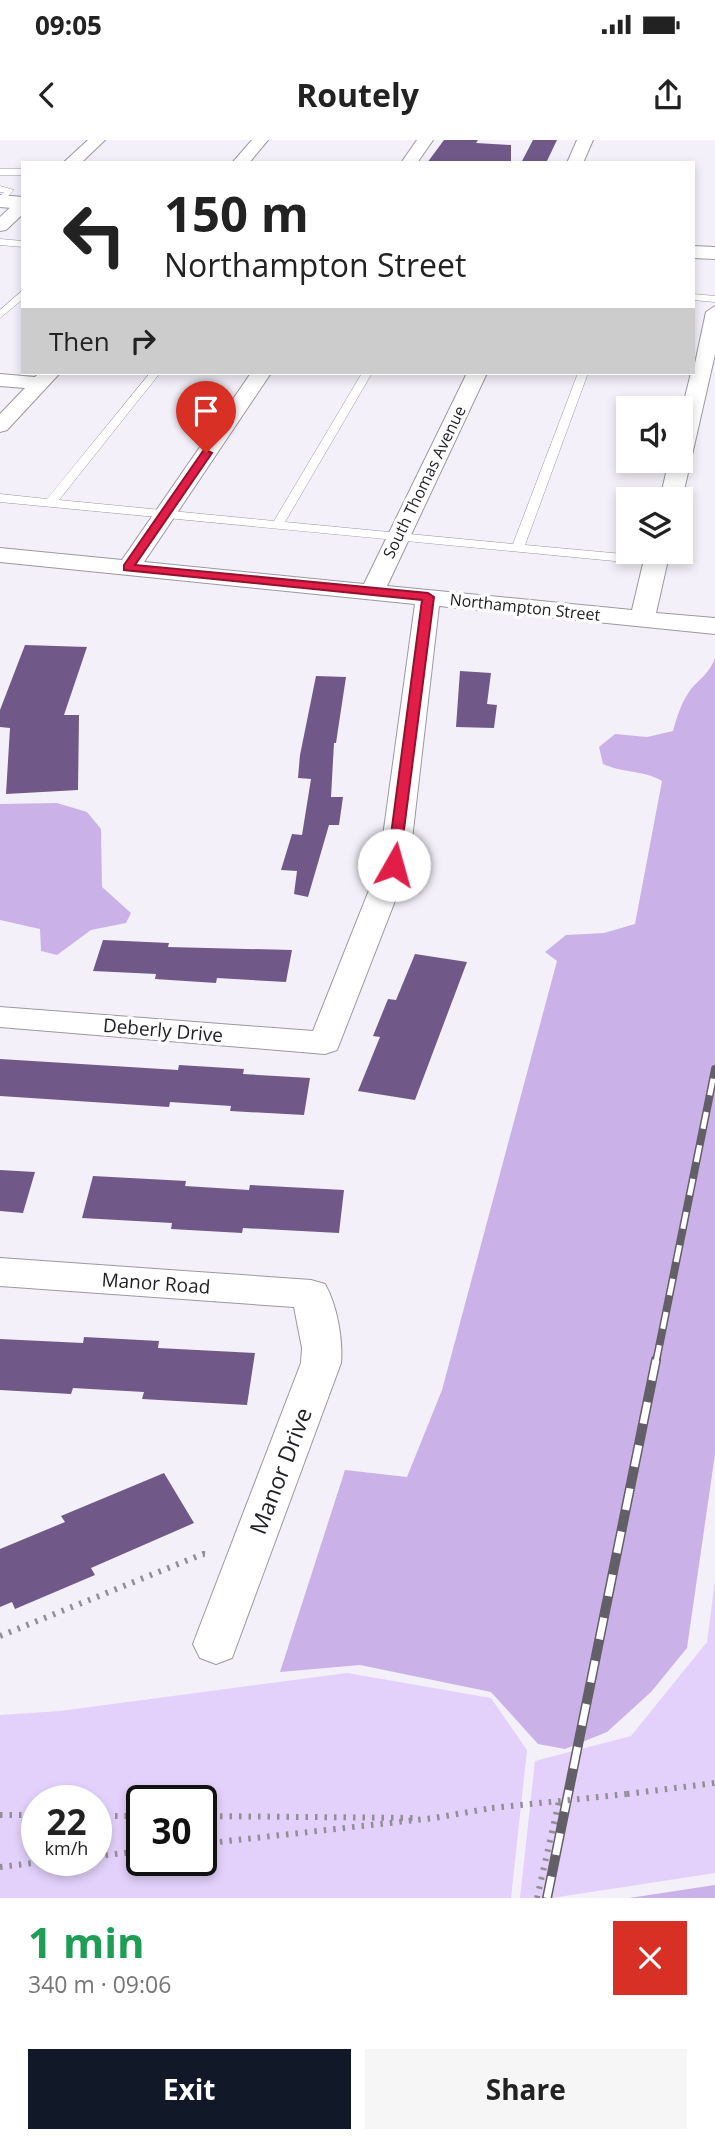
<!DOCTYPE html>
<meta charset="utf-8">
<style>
body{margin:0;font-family:"Open Sans",sans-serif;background:#f6f6f6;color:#222;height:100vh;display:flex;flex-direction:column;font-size:26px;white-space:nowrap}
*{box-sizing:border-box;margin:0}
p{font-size:23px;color:#767676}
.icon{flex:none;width:38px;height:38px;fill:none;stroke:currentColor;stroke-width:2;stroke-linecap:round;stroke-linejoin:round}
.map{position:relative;height:1758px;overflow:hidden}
.drawer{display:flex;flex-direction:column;background:#fff;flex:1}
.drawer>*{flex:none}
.guide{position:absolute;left:21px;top:21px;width:674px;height:214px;border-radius:0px;box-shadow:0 4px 10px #0003;background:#fff;color:#222;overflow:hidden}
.buttons{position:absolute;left:616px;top:256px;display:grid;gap:14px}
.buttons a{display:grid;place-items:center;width:77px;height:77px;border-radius:0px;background:#fff;box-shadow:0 4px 10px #0003;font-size:35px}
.speed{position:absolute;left:21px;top:1645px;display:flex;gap:14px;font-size:35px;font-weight:700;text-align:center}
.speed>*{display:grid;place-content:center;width:91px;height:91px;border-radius:50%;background:#fff;box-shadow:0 4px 10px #0003;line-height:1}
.speed small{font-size:18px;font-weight:400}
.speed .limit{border:4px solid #111;border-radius:10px;background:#fff;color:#111}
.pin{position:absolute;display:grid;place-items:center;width:60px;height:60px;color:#fff;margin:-72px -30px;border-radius:50% 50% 50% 0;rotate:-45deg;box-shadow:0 0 7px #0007}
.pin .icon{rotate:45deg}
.me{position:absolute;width:77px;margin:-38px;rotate:7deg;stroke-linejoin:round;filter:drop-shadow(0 0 5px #0008)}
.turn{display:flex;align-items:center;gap:24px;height:147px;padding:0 28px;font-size:32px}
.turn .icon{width:91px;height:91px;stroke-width:2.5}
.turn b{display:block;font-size:49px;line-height:60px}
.then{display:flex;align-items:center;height:66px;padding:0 28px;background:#0003;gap:14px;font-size:26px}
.round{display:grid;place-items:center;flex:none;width:74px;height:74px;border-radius:0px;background:#f6f6f6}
.summary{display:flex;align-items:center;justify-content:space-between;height:119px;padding:0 28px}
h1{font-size:42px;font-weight:700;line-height:52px;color:#1e9e55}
.cta{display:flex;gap:14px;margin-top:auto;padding:14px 28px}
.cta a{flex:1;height:80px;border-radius:0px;background:#111827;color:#fff;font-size:28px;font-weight:700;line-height:80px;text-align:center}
.cta a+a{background:#f6f6f6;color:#222}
.status{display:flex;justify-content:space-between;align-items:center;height:49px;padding:0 35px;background:#fff;direction:ltr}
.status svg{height:19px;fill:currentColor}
header{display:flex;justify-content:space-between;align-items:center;height:91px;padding:0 28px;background:#fff;font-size:32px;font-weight:700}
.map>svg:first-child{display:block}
</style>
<div class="status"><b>09:05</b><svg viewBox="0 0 49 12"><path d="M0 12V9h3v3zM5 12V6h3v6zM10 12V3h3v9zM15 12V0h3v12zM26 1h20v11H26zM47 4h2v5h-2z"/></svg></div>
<header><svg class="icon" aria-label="back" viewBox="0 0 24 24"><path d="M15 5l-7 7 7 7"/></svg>Routely<svg class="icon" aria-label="share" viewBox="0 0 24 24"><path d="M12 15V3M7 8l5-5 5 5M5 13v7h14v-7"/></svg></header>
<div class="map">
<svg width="715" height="1758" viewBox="0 0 715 1758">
<rect width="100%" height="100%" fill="#f3f0f9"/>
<g fill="#e3d1fb" fill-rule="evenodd">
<polygon points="715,1440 715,1733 552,1758 520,1758 535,1621 631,1596 707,1502"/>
<path d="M347 1533 491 1558 527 1610 511 1758H0V1575L60 1571ZM37 1661H96V1720H37ZM142 1661H201V1720H142Z"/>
</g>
<g fill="#cab2e8">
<path d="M715 518V1314L687 1508 651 1552 607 1592 565 1609 538 1604 491 1552 360 1525 280 1532 345 1330 407 1337 442 1250 557 821 545 812 566 795 604 793 635 784 662 641C644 630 622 633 603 624L599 607 615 594 647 597 673 591C677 576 682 561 691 549 701 538 710 532 715 518Z"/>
<polygon points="57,663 87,672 101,689 102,747 131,773 126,783 91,790 57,815 41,811 40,789 0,780 0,664"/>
<polygon points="715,1745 715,1758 629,1758"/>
</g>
<g fill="#705989">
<polygon points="444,0 478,0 476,3 511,5 511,23 427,23"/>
<polygon points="533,0 557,0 546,23 521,23"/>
<polygon points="25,505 87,507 64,575 79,575 78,650 6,654 10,588 0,587 0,570"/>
<polygon points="460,531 491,533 487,564 497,565 494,588 456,587"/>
<polygon points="316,536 346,537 336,603 334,603 331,657 343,657 339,685 329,685 308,757 294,754 297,731 281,730 292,694 302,695 311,639 298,638 300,615"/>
<polygon points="103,800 169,803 168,807 292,810 286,842 217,838 216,843 155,839 156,834 93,831"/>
<polygon points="415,814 467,822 415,960 358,951 380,897 373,896 388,859 396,860"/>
<polygon points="0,919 178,930 179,925 244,929 243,934 310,938 304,975 230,971 231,966 170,962 169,967 0,956"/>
<polygon points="0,1030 35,1032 23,1073 0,1071"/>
<polygon points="93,1036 186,1041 185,1046 249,1050 250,1045 344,1050 339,1093 243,1088 242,1093 171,1089 172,1083 82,1078"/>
<polygon points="84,1197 159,1201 158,1208 255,1213 247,1265 142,1259 144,1252 73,1248 71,1254 0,1250 0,1199 83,1203"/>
<polygon points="164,1333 194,1383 91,1428 95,1435 15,1469 12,1462 0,1467 0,1409 65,1382 61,1376"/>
</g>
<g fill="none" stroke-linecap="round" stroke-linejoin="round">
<defs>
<g id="lane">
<rect x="0" y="29" width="23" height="6"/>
<polygon points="0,46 14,50 0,64 0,56 4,52 0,52"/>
<polygon points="0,99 23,101 23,107 0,105"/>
<polygon points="23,150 23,159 0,178 0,170"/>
<polygon points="693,154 715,156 715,162 693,160"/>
<polygon points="150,233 160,233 59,360 274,381 362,233 372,233 285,382 513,404 578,233 588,233 525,405 656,417 662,421 656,425 0,362 0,354 47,359"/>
</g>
<g id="street">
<polygon points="88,0 105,0 81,23 63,23"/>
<polygon points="252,0 268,0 249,23 232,23"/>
<polygon points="417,0 433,0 417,23 401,23"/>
<polygon points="577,0 593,0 583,23 567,23"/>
<polygon points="23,60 23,74 6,90 0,91 0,77 17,61"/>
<polygon points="715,166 715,214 682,359 681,361 681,359 660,359 669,320 681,320 681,273 691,233 693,233 706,172"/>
<polygon points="39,233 60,233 7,290 0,292 0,274 25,248 0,246 0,234 35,237"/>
<polygon points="251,233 271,233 144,422 364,444 467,233 487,233 387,446 632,470 646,411 670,411 656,473 715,478 715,494 439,466 409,725 337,910 325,914 0,887 0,867 313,891 379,725 415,464 0,422 0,408 122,420"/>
<path d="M0 1118 311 1140 325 1144C337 1165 343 1199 341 1223L232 1518 216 1524 200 1518 193 1504 301 1223 302 1208 294 1167 0 1146Z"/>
</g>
<g id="primary">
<polygon points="0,55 23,57 23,69 0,67"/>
<polygon points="693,106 715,107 715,119 693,118"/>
</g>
</defs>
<use href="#lane" stroke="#9c98a0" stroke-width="1"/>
<use href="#street" stroke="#9c98a0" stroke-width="2"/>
<use href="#primary" stroke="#9c98a0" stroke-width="2"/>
<g stroke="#918e95" stroke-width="6" stroke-dasharray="2.5 7" stroke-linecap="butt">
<polyline points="0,1496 203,1414 212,1415"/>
<polyline points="627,1654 715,1643"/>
<polyline points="0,1675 37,1675"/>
<polyline points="96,1676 142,1676"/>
<polyline points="201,1676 414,1678"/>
<polyline points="201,1704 434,1678 492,1668"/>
<polyline points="96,1716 142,1711"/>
<polyline points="0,1727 59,1720"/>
<polyline points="537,1758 559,1661"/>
</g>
<use href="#lane" fill="#fff" fill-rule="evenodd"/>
<use href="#street" fill="#fff" fill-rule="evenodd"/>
<use href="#primary" fill="#fff" fill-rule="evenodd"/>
<defs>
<polyline id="rail-far1" points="656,1222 715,929"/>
<polyline id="rail" points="547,1758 656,1220"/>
</defs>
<use href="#rail-far1" stroke="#626066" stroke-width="8"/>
<use href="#rail" stroke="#626066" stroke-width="10"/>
<use href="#rail-far1" stroke="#fff" stroke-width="5" stroke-dasharray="17" stroke-linecap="butt"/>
<use href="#rail" stroke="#fff" stroke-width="7" stroke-dasharray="22" stroke-linecap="butt"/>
<polyline stroke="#918e95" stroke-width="6" stroke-dasharray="2.5 7" stroke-linecap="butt" points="492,1668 627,1654"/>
</g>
<polygon fill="#e11d48" stroke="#92132f" stroke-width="2" points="206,310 212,313 135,425 428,453 434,457 399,728 394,730 387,725 422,460 124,430 124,425 203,311"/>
<g text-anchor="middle" stroke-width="7" stroke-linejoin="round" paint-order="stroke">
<g font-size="16" fill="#232125" stroke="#fff">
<text transform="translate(424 342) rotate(-64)" y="6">South Thomas Avenue</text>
<text transform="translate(525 467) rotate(6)" y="6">Northampton Street</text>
</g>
<g font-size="19" fill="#232125" stroke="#fff">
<text transform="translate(163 890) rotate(5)" y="7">Deberly Drive</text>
<text transform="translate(156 1143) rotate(4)" y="7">Manor Road</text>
</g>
<g font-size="23" fill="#232125" stroke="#fff">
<text transform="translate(281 1331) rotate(-69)" y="8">Manor Drive</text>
</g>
</g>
</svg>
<div class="buttons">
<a><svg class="icon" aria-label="sound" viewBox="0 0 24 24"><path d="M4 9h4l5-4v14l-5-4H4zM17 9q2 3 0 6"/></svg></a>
<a><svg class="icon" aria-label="layers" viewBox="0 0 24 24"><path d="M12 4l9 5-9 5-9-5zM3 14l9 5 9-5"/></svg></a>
</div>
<div class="speed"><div>22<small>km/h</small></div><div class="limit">30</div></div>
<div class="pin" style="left:206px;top:313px;background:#d93025"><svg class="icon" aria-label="arrive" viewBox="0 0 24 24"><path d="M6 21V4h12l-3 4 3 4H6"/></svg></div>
<svg class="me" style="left:394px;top:725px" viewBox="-20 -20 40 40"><circle r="19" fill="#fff"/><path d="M0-13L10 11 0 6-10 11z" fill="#e11d48"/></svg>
<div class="guide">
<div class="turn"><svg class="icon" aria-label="left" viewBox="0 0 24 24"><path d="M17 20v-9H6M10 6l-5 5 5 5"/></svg><div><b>150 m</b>Northampton Street</div></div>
<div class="then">Then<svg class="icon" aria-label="right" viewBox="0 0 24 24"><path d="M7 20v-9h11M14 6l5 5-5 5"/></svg></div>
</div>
</div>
<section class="drawer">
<div class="summary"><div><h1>1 min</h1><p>340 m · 09:06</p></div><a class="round" style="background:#d93025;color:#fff"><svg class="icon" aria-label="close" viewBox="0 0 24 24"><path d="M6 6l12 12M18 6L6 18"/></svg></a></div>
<div class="cta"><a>Exit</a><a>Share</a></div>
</section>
